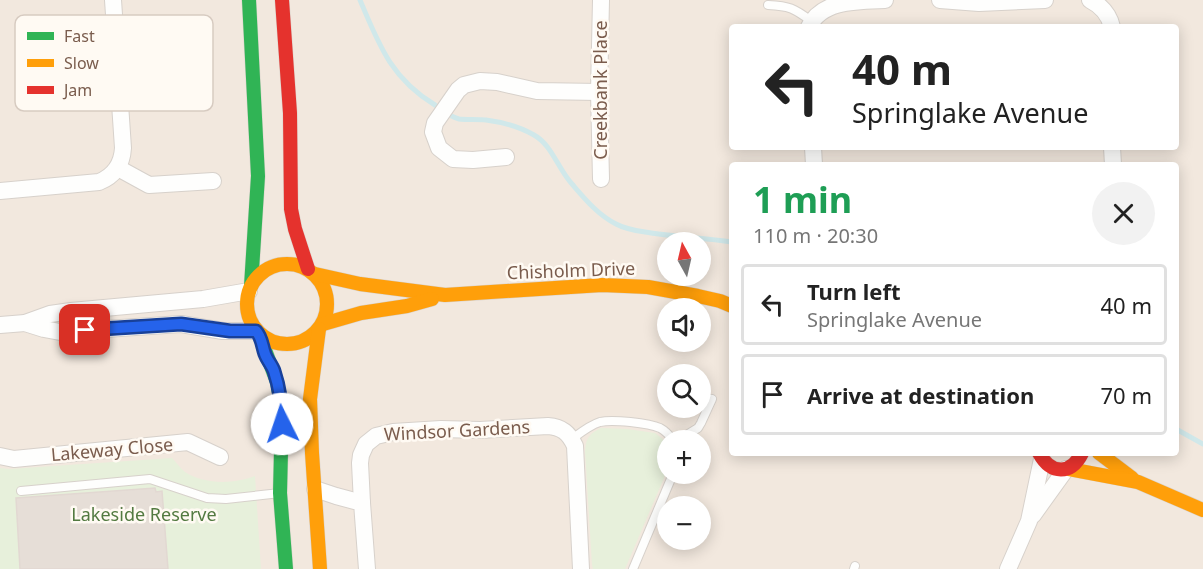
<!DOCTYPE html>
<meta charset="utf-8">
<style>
body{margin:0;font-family:"Noto Sans",sans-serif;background:#f2f2f2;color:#222;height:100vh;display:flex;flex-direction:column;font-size:22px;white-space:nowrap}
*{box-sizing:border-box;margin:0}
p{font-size:20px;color:#767676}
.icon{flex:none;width:33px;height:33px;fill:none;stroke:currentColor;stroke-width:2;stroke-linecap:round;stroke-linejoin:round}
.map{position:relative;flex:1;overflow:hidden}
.panel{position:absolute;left:729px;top:162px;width:450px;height:294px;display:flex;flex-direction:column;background:#fff;border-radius:6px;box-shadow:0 3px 15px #0003}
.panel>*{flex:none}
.guide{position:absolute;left:729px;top:24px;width:450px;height:126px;border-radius:6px;box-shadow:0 3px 15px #0003;background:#fff;color:#222;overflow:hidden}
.needle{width:39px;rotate:352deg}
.buttons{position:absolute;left:657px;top:232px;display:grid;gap:12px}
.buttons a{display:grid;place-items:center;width:54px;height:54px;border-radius:50%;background:#fff;box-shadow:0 3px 15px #0003;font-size:30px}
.pin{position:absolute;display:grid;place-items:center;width:51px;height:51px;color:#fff;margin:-26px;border-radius:12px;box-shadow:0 3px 9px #0006}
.me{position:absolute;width:66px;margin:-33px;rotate:356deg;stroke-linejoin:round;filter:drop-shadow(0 0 4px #0008)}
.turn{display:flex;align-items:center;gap:21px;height:126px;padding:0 24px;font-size:27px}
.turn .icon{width:78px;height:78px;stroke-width:2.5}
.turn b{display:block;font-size:42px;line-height:51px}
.round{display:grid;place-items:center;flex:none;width:63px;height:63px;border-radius:32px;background:#f2f2f2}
.headline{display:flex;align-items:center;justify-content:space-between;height:102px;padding:0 24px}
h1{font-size:36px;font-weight:700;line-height:45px;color:#1e9e55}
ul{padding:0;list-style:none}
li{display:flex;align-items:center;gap:18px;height:81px;margin:0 12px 9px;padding:0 12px;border:3px solid #e0e0e0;border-radius:6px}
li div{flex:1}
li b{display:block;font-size:22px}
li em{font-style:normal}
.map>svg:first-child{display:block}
</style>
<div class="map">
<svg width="1203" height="569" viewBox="0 0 1203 569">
<rect width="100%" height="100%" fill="#f9f5f0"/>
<path fill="#f2e8de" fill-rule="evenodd" d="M0 0H1203V569H0ZM732 27H1176V147H732ZM732 165H1176V453H732ZM668 243H700V276H668ZM668 309H700V342H668ZM668 375H700V408H668ZM668 441H700V474H668ZM668 507H700V540H668Z"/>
<g fill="#e7f0db">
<path d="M601 428 627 429 655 433 664 440 667 445V471L625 569H593L592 565 585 451C586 438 589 434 601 428Z"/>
<path d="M172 458C176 462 180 468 185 472 205 485 234 484 255 476L261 569H0V468L9 469Z"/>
</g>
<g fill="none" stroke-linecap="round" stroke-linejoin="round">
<g stroke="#d0e8ea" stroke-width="5">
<path d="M360 0C379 45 391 78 435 105 442 110 450 117 459 119 467 120 477 119 486 120 501 122 520 127 534 135 552 145 558 169 572 184 585 199 598 215 616 224 627 230 639 231 651 233 678 237 705 238 732 242"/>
<polyline points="1176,429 1203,444"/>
</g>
</g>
<polygon fill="#e6ded7" stroke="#e2d8d2" stroke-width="1.5" points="155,488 156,492 162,491 168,569 20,569 16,498"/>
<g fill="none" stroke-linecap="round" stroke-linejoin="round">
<defs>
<g id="lane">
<path d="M768 5C789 6 794 8 811 21"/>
<path d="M572 439C580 433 590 425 600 422 612 419 649 423 660 428 666 431 670 436 674 441"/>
<polyline points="677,441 698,428 701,423 712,399"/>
<polyline points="21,491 150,479 207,498 226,499 280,493"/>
<polyline points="633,569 673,474"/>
<polyline points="854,569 855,566"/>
</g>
<g id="street">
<polyline points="940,0 979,3 1045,0"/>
<path d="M1090 0C1102 6 1109 14 1112 27"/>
<path d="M809 27C821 0 857 1 885 0"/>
<polyline points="813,147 814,165"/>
<polyline points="1112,147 1113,165"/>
<polyline points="506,157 473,160 453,159 439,148 433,132 435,123 458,90 464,85 480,81 497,82 537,91 599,92"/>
<polyline points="118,168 149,185 213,181"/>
<polyline points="601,179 599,92 601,0"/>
<path d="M0 191 99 182C114 176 122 165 123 148L113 0"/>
<polyline points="25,323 44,329 60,332 181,324 223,331 256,331"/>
<polyline points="0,325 25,323 50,314 71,311 203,299 249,291"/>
<polyline points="0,456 14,459 188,442 220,457"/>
<polyline points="315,489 336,496 362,503 367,569"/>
<path d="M362 503 360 463 361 455 366 444 376 436 393 432 441 429 480 430 548 426C562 427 569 433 575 446L581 569"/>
<polyline points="1033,515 1066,469"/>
<polyline points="1008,569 1029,521 1042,459"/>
</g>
<g id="fast">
<polyline points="249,0 258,176 251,286"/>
<polyline points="259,334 277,382 282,409 280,493 286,569"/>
</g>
<g id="slow">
<circle cx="287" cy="304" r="40"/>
<polyline points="315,274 360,284 445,295 602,285 648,287 698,296 720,301 732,306"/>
<polyline points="323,324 361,313 407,306 432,299"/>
<polyline points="319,329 310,399 312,453 320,569"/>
<polyline points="1099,453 1132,478"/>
<polyline points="1069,469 1138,482 1203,510"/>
</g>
<g id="jam">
<polyline points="282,0 290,113 291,209 295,229 308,269"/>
<path d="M1039 453C1051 475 1071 475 1082 453"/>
</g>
</defs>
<use href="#lane" stroke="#d7d1cb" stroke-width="10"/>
<use href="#street" stroke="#d7d1cb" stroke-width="18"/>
<use href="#fast" stroke="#d9d2cb" stroke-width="15"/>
<use href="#slow" stroke="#d9d2cb" stroke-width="15"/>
<use href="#jam" stroke="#d9d2cb" stroke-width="15"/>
<use href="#lane" stroke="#fefefd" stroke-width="8"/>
<use href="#street" stroke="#fefefd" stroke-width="16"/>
<use href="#fast" stroke="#30b455" stroke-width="14"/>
<use href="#slow" stroke="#ff9f0a" stroke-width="14"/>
<use href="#jam" stroke="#e5322d" stroke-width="14"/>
</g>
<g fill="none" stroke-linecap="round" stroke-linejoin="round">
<defs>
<path id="route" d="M85 330 181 324 230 331H256C262 337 262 346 265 354 267 360 272 365 274 371 280 389 282 406 282 424"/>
</defs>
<use href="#route" stroke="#184099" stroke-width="15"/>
<use href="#route" stroke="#2563eb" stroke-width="10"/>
</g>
<g text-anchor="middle" stroke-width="5" stroke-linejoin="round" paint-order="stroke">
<g font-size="18" fill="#7a5c4d" stroke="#fffaf3">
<text transform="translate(601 90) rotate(-90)" y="6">Creekbank Place</text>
<text transform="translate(571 271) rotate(-2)" y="6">Chisholm Drive</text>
<text transform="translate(457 431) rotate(-3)" y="6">Windsor Gardens</text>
<text transform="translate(112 450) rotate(-5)" y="6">Lakeway Close</text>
</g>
<g font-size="18" fill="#537a41" stroke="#fffaf3">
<text x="144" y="521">Lakeside Reserve</text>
</g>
</g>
<rect x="15" y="15" width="198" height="96" rx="9" fill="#fffaf3" stroke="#d7cbc1" stroke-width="1.5"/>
<rect x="27" y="32" width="27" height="8" fill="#30b455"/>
<rect x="27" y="59" width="27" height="8" fill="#ff9f0a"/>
<rect x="27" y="86" width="27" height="8" fill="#e5322d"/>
<g font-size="16" fill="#7a5c4d">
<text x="64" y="42">Fast</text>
<text x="64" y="69">Slow</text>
<text x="64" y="96">Jam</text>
</g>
</svg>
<div class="buttons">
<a><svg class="needle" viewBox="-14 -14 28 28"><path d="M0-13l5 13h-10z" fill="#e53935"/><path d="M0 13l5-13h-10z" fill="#767676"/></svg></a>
<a><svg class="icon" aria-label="sound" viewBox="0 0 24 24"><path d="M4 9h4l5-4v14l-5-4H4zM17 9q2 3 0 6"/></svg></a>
<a><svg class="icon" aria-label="search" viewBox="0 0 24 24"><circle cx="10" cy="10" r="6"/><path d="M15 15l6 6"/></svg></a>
<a>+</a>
<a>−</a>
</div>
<div class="pin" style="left:85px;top:330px;background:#d93025"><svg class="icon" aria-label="arrive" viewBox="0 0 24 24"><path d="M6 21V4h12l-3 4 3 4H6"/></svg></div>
<svg class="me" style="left:282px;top:424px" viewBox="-20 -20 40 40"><circle r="19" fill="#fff"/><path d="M0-13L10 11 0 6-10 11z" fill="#2563eb"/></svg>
<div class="guide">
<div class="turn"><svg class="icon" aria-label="left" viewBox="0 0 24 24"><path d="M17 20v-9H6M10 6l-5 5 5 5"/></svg><div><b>40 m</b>Springlake Avenue</div></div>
</div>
<section class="panel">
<div class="headline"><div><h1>1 min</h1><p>110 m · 20:30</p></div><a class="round"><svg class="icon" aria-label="close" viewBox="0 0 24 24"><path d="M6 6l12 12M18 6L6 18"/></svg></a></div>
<ul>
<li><svg class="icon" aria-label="left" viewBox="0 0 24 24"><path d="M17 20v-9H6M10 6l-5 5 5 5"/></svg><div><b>Turn left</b><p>Springlake Avenue</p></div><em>40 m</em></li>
<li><svg class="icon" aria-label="arrive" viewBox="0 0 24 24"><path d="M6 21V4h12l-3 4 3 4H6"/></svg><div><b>Arrive at destination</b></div><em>70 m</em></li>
</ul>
</section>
</div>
